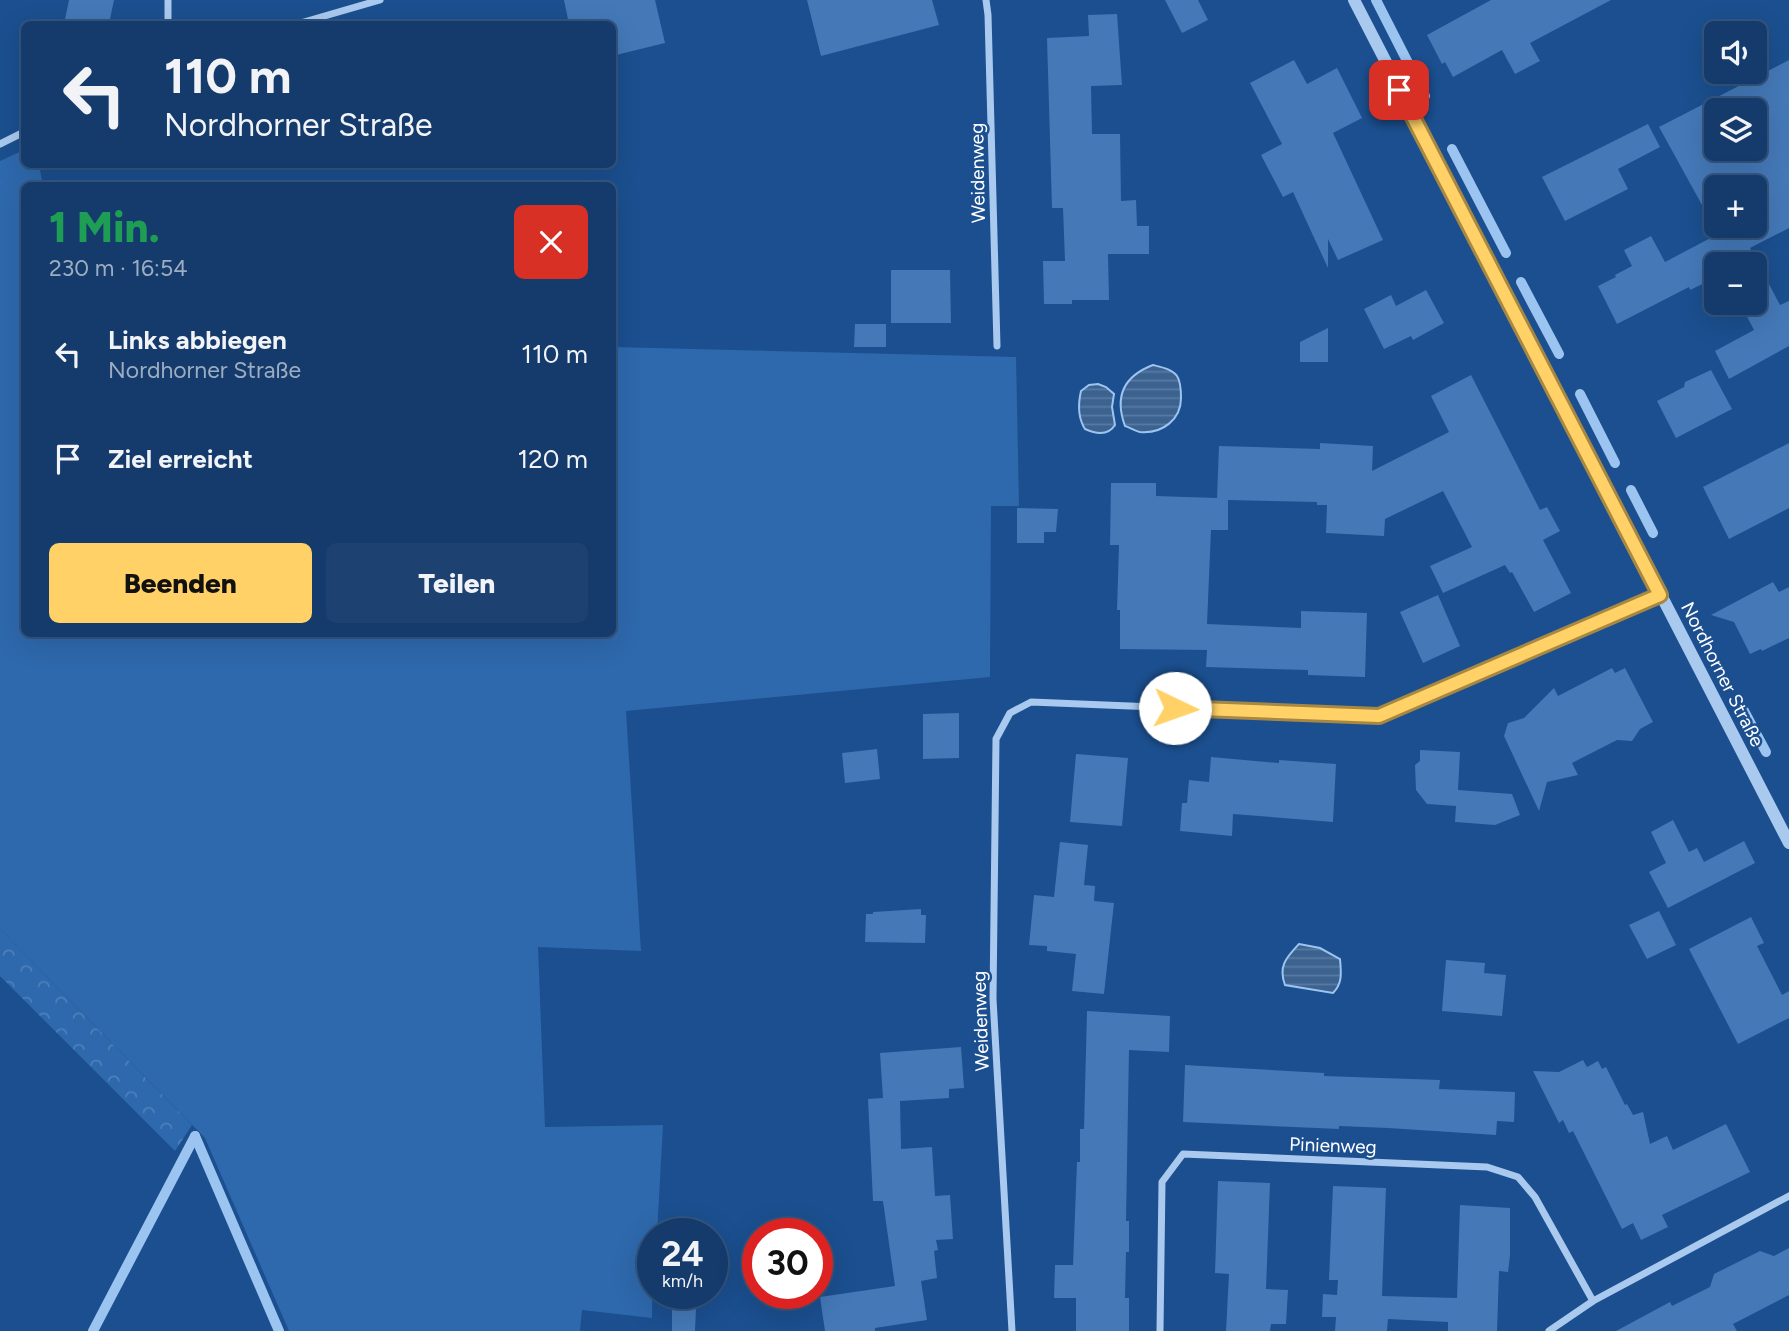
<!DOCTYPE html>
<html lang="de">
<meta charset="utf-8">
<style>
body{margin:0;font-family:Figtree,sans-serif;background:#1d4271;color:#f1f3f6;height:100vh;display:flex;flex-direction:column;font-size:26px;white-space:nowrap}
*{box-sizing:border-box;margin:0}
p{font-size:23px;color:#9dadc1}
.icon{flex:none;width:38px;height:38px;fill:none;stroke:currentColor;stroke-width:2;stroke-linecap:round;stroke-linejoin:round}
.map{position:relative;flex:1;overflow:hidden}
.side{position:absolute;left:21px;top:182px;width:595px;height:455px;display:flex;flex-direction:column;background:#143b6b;border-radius:10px;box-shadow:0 7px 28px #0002,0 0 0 2px #33557e}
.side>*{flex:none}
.top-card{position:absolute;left:21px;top:21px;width:595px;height:147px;border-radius:10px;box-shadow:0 7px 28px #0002,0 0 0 2px #33557e;background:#143b6b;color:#f1f3f6;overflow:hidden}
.fabs{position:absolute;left:1704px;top:21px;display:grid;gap:14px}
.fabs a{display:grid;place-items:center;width:63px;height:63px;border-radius:10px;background:#143b6b;box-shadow:0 7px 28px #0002,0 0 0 2px #33557e;font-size:35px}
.speed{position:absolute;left:637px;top:1218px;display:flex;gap:14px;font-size:35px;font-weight:700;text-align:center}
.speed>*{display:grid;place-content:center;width:91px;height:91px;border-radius:50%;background:#143b6b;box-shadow:0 7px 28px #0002,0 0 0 2px #33557e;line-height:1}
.speed small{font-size:18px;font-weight:400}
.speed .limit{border:10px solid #d22;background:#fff;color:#111}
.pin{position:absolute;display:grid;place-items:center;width:60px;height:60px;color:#fff;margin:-30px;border-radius:14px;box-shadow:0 4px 10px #0006}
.me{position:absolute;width:77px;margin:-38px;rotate:93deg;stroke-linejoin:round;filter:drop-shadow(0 0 5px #0008)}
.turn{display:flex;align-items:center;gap:24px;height:147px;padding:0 28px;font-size:32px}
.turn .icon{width:91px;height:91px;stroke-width:2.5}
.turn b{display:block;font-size:49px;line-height:60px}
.round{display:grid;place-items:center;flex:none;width:74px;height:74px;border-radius:10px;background:#1d4271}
.headline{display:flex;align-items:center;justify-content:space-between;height:119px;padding:0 28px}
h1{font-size:42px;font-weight:800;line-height:52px;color:#1e9e55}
.cta{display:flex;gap:14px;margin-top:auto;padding:14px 28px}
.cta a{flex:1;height:80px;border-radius:10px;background:#ffd166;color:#111;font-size:28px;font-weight:800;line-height:80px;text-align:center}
.cta a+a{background:#1d4271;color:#f1f3f6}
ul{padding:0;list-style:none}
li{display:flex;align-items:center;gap:21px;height:105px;padding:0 28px}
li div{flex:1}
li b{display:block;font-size:26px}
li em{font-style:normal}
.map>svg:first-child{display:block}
</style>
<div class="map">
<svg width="1789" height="1331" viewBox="0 0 1789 1331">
<defs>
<pattern id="forest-crowns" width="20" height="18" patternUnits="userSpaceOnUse" patternTransform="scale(1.75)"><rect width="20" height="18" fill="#2e69ad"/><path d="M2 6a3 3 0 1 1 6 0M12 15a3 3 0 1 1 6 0" fill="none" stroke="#4d80b9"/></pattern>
<pattern id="water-rules" width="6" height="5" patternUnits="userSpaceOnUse" patternTransform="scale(1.75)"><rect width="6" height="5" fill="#3c6290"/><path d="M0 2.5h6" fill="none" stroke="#597aa1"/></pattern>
</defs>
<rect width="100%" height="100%" fill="#1b4f8f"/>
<polygon fill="#2e69ad" points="24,150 24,164 39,165 43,185 24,186 24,634 612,634 613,347 1016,357 1019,506 991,506 990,677 626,711 641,951 538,947 545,1127 663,1125 657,1234 653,1234 652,1318 582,1310 580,1331 289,1331 205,1138 0,929 0,161"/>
<polygon fill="url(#forest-crowns)" points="0,929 192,1125 175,1151 0,976"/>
<g fill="url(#water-rules)" stroke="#9cc4f0" stroke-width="2">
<path d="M1153 365C1161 367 1172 369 1177 376 1181 382 1181 392 1181 398 1181 419 1163 434 1140 432 1135 431 1129 427 1125 426 1114 396 1124 376 1153 365Z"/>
<path d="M1098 384 1106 387 1114 394 1112 407 1115 425C1108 436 1096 434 1085 429 1078 418 1078 404 1081 391L1089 385Z"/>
<path d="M1299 944 1320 948 1340 959C1341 972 1343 983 1333 993L1285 985C1278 966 1286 958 1299 944Z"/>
</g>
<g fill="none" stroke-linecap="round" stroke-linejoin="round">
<g stroke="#9cc4f0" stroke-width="10">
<polyline points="1376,0 1425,96"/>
<polyline points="1452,149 1506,253"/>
<polyline points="1521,282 1559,354"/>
<polyline points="1580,394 1615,463"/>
<polyline points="1631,490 1653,533"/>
<polyline points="1742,707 1766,752"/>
<polyline points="195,1136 279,1331"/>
<polyline points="93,1331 195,1136"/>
</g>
</g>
<g fill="#4478b7" fill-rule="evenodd">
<polygon points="69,0 114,0 109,24 64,24"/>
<polygon points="564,0 655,0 665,43 612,56 612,24 569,24"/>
<polygon points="807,0 932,0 939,25 821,56"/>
<polygon points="1165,0 1198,0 1208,20 1182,33"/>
<polygon points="1491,0 1611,0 1530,43 1540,61 1515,74 1502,50 1453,77 1445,62 1442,64 1427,35"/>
<polygon points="1117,14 1122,85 1091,86 1092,134 1120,134 1121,201 1136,200 1137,226 1149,226 1149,254 1108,254 1109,300 1072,300 1072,304 1044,304 1043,261 1065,261 1063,208 1052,208 1047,38 1089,36 1088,15"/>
<polygon points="1294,60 1307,84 1337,68 1362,118 1333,133 1383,240 1338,260 1328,239 1328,268 1293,192 1283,197 1261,155 1282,144 1250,83"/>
<path d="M1789 60V228L1750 248 1780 305 1789 301V346L1729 379 1715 351 1754 330 1740 303H1755V264H1717V277L1690 290 1689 287 1617 324 1598 286 1616 277 1615 275 1632 266 1624 250 1651 236 1665 262 1718 234 1659 127ZM1717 110H1755V149H1717ZM1717 187H1755V226H1717Z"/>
<polygon points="1648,124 1660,147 1618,169 1628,189 1565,221 1542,177"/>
<polygon points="891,270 950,270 951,323 891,323"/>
<polygon points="1426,290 1444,323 1413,340 1411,336 1384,349 1364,309 1391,295 1396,306"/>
<polygon points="855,324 886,324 886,347 854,347"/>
<polygon points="1328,328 1328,362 1300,362 1300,342"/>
<polygon points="1711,370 1732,409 1676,438 1657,401 1684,387 1685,382"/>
<polygon points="1471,375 1540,510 1547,507 1560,531 1543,540 1571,593 1534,612 1512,572 1510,573 1505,565 1443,593 1430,566 1472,547 1443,491 1385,519 1384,536 1326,533 1327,505 1317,505 1317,502 1228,500 1228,530 1211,530 1207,624 1301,628 1301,611 1367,613 1365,677 1308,675 1308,670 1206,667 1207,650 1120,649 1120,610 1117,610 1119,545 1110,545 1111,483 1156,483 1156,496 1217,498 1219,446 1320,449 1320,443 1373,446 1372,471 1449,432 1431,396"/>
<polygon points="1789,443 1789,508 1729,539 1703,487"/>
<polygon points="1017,508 1058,509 1056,532 1044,532 1044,543 1017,543"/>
<polygon points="1773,582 1779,592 1789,587 1789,638 1762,651 1761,649 1750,654 1734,622 1711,615"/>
<polygon points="1438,595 1460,646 1423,663 1400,612"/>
<polygon points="1612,668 1615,673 1625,668 1653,722 1640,729 1632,741 1617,740 1572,763 1578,775 1547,782 1539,811 1504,736 1508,723 1524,718 1554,688 1558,696"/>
<polygon points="959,713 959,758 923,759 923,714"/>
<polygon points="877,749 880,779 845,783 842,753"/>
<polygon points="1420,750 1460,752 1458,790 1512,794 1520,815 1495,825 1455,822 1456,806 1427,804 1416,790 1415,765 1420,761"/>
<polygon points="1076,754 1128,758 1122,826 1070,822"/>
<polygon points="1211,757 1279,763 1279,760 1336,764 1333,822 1233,814 1232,836 1180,831 1182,803 1187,803 1189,780 1209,782"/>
<polygon points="1673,820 1689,852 1697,848 1704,862 1744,841 1755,863 1668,908 1649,872 1666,863 1651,832"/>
<polygon points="1060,842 1088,845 1084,885 1095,886 1094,901 1114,903 1104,994 1072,991 1076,954 1047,951 1047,946 1029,945 1034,895 1054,897"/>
<polygon points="921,909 921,915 926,915 925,943 865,942 866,914 873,914 873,912"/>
<polygon points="1659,911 1676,945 1647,959 1629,925"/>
<polygon points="1751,917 1764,943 1757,946 1782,995 1789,991 1789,1018 1738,1044 1689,949"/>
<polygon points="1446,960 1485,963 1484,973 1506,975 1502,1016 1442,1011"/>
<polygon points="1087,1011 1170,1016 1169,1052 1129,1050 1126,1221 1129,1221 1129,1252 1126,1252 1125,1298 1129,1298 1129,1331 1076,1331 1076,1298 1054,1298 1055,1265 1073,1265 1077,1162 1080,1162 1080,1129 1084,1129"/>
<polygon points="961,1047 964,1088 949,1089 949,1098 900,1101 901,1149 932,1147 935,1196 950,1195 953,1239 936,1240 938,1250 934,1251 937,1278 921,1281 927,1320 875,1328 875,1331 825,1331 820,1297 895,1286 883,1201 873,1201 868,1099 883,1098 880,1053"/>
<polygon points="1583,1060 1587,1067 1598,1061 1602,1069 1606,1067 1625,1105 1627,1104 1633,1115 1643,1112 1650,1144 1667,1136 1673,1150 1726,1124 1750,1172 1662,1215 1668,1227 1641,1240 1633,1223 1622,1229 1573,1131 1569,1133 1563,1120 1559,1123 1533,1071 1559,1072"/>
<polygon points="1185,1065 1324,1073 1324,1076 1440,1080 1439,1089 1515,1092 1514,1122 1497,1121 1496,1135 1388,1128 1339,1126 1339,1129 1183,1122"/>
<polygon points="1218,1181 1270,1183 1266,1289 1288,1290 1286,1324 1271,1324 1270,1331 1226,1331 1229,1274 1215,1273"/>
<polygon points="1333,1186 1386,1188 1382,1296 1457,1298 1460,1205 1510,1208 1510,1256 1508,1272 1499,1271 1497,1331 1448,1331 1448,1322 1388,1319 1387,1331 1335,1331 1336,1317 1322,1317 1323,1294 1337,1295 1338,1280 1329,1280"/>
<polygon points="1789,1248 1789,1295 1733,1324 1737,1331 1616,1331 1670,1302 1672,1306 1710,1287 1714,1274 1760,1251 1774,1256"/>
<polygon points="672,1307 696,1308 695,1331 672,1331"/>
</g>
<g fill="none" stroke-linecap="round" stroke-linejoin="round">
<g stroke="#a9c9ee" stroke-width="7">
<polyline points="168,0 168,24"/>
<polyline points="986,0 988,15 997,346"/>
<polyline points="297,24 380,0"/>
<polyline points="0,144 24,132"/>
<polyline points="1012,1331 993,999 996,739 1010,713 1031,702 1379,716 1660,595"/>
<polyline points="1160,1331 1162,1182 1183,1154 1487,1167 1518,1177 1535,1197 1593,1301"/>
<polyline points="1549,1331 1593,1301 1789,1196"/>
</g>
<polyline stroke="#a9c9ee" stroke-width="12" points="1354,0 1789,843"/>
</g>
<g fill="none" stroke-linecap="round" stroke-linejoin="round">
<defs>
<polyline id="route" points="1175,708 1379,716 1660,595 1399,90"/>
</defs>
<use href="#route" stroke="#a68842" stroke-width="18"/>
<use href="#route" stroke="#ffd166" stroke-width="12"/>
</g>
<g text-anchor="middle" stroke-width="5" stroke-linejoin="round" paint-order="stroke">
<g font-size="19" fill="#fff" stroke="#1b4f8f">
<text transform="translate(977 173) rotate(-91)" y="7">Weidenweg</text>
<text transform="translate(1723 674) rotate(63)" y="7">Nordhorner Straße</text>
<text transform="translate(980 1021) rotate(-92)" y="7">Weidenweg</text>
<text transform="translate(1333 1145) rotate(2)" y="7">Pinienweg</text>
</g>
</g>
</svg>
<div class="fabs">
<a><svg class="icon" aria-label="sound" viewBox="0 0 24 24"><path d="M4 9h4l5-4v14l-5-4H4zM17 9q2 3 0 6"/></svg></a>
<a><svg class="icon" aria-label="layers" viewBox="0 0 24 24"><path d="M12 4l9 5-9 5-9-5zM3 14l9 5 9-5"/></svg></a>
<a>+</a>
<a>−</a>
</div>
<div class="speed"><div>24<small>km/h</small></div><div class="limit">30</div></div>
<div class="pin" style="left:1399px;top:90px;background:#d93025"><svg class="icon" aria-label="arrive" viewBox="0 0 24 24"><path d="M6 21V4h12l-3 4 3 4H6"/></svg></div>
<svg class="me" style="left:1175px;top:708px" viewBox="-20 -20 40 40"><circle r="19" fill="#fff"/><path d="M0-13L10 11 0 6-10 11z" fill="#ffd166"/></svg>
<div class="top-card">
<div class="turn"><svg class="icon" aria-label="left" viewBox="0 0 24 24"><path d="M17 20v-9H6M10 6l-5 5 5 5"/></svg><div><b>110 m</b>Nordhorner Straße</div></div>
</div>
<section class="side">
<div class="headline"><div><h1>1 Min.</h1><p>230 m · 16:54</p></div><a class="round" style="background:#d93025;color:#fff"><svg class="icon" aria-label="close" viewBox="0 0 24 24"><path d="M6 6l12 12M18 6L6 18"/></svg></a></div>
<ul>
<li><svg class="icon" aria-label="left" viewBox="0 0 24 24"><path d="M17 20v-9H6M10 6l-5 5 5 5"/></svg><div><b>Links abbiegen</b><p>Nordhorner Straße</p></div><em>110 m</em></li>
<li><svg class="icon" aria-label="arrive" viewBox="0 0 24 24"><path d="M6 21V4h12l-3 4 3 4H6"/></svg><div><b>Ziel erreicht</b></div><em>120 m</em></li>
</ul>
<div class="cta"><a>Beenden</a><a>Teilen</a></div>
</section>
</div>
